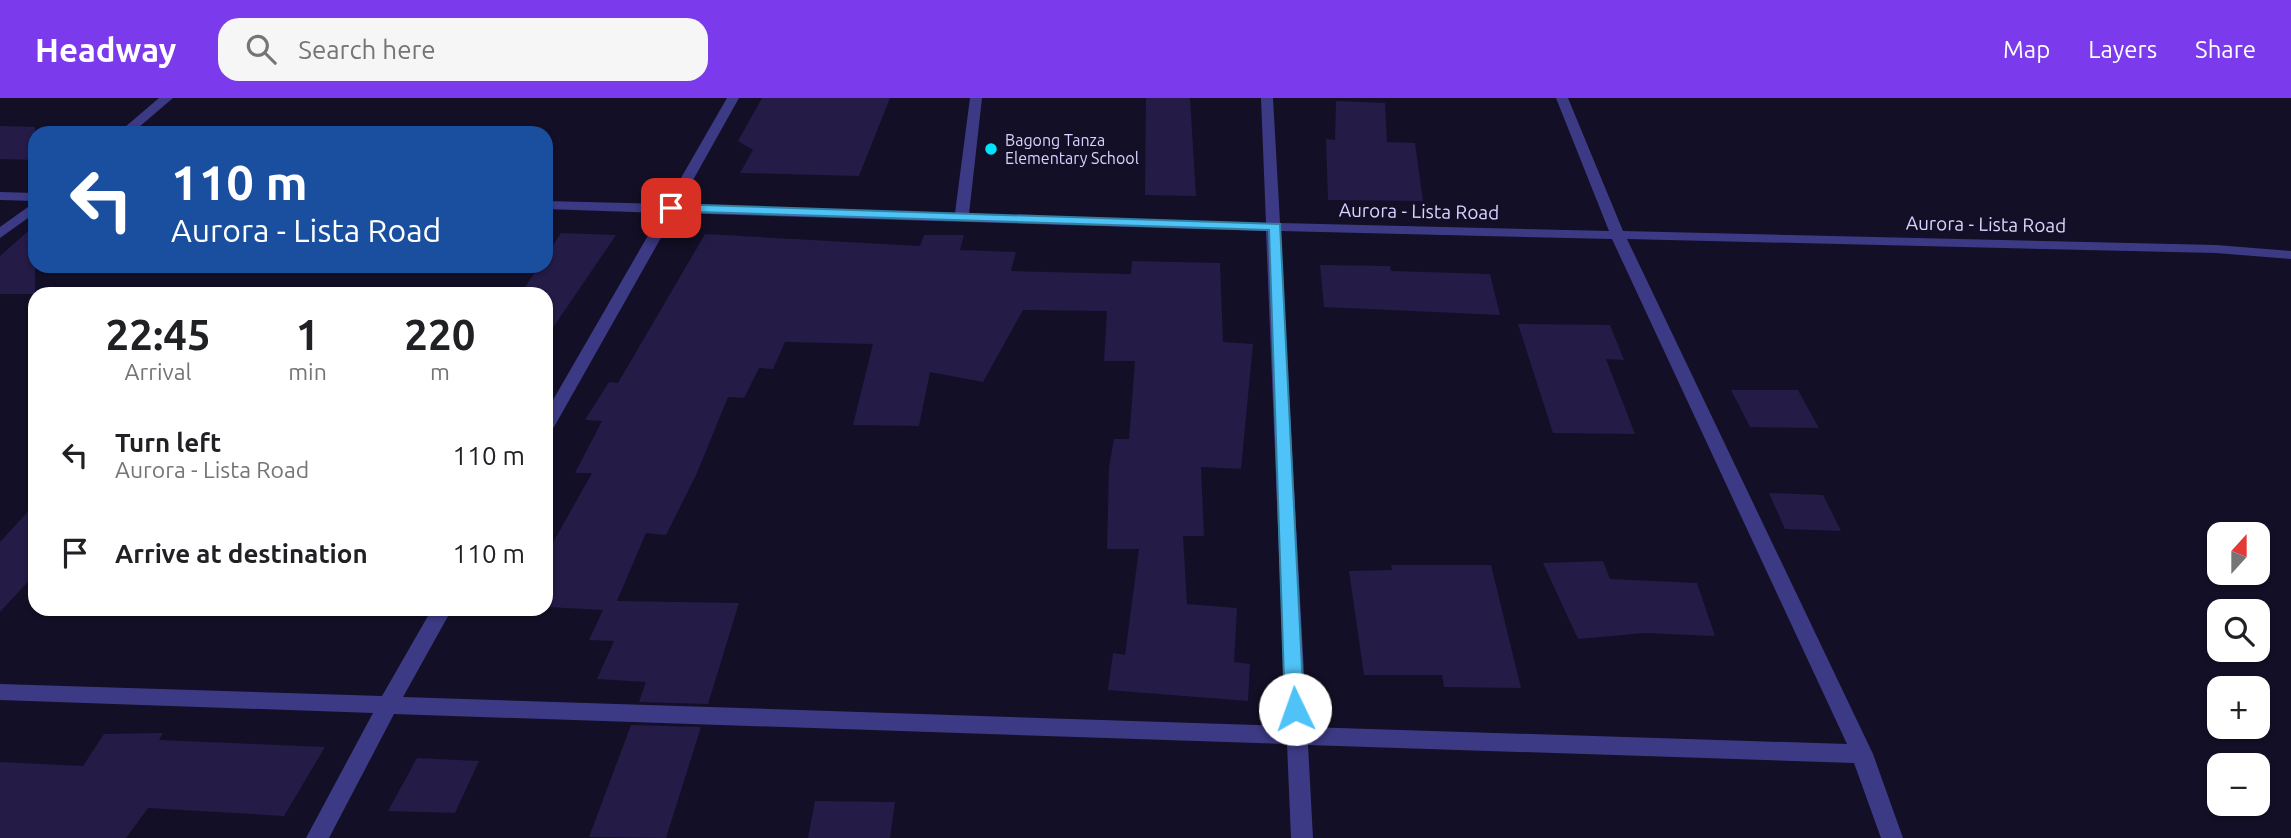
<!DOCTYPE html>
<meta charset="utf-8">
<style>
body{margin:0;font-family:Ubuntu,sans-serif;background:#f6f6f6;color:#202124;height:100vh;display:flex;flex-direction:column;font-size:26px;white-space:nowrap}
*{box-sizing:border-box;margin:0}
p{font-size:23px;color:#757577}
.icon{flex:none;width:38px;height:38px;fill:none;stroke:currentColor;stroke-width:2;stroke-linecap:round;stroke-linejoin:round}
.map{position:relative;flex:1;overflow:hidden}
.drawer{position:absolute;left:28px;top:189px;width:525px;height:329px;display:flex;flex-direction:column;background:#fff;border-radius:21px;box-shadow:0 2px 5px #0004}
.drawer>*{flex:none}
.banner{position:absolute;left:28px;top:28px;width:525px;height:147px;border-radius:21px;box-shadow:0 2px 5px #0004;background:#1a4fa0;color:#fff;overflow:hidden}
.needle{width:46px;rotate:21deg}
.buttons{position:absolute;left:2207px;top:424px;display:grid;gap:14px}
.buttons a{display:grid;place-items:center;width:63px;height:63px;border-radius:14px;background:#fff;box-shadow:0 2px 5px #0004;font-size:35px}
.pin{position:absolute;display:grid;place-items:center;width:60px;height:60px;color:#fff;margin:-30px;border-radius:14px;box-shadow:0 4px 10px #0006}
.me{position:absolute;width:77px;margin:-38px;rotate:357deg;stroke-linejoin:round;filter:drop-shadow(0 0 5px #0008)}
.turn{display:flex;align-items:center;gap:24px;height:147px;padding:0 28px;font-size:32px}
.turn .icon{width:91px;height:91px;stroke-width:2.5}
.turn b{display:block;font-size:49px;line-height:60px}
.eta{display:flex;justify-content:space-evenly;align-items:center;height:119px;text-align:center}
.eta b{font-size:42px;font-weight:700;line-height:49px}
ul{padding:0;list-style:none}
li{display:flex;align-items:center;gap:21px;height:98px;padding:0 28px}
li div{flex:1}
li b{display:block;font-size:26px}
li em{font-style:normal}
header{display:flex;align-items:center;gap:42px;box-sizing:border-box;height:98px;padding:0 35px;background:#7c3aed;color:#fff}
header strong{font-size:33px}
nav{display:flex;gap:38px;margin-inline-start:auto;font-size:24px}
.search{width:490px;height:63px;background:#f6f6f6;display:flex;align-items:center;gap:18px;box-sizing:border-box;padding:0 24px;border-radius:21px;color:#757577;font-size:26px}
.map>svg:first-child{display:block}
</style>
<header>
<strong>Headway</strong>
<div class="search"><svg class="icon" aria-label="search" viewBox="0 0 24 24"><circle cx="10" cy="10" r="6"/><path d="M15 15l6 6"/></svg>Search here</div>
<nav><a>Map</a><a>Layers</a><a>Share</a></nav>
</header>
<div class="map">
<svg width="2291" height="740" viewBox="0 0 2291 740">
<rect width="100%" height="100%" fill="#130f26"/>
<g fill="#241b47">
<polygon points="762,0 890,0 859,78 740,75 753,52 738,43"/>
<polygon points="1146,0 1190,0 1196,98 1145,97"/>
<polygon points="1336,3 1385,5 1387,44 1415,45 1423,103 1328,102 1326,41 1335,42"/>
<polygon points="0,28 35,29 35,62 0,61"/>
<polygon points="35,127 35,196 0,196 0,158"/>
<polygon points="561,135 616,137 546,240 546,192 524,191 539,168 546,168 546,158"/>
<polygon points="705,136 920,148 924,137 964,137 960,152 1016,154 1011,173 1131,176 1132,163 1220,165 1223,244 1253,246 1241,371 1201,369 1204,438 1183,438 1187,506 1237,510 1234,564 1250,566 1248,603 1108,592 1113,555 1125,557 1139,451 1107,451 1109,369 1114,341 1129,341 1135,263 1104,263 1107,213 1023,212 983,284 930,274 919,328 853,327 873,246 785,244 773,271 759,270 744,300 728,299 697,375 666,437 646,435 617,503 739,505 708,606 639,604 646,584 597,581 614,543 589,542 603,512 546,509 546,457 592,375 575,375 602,323 585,322 609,284 618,285"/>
<polygon points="1320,167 1390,168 1391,173 1490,176 1500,217 1324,209"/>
<polygon points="1518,226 1610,227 1624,262 1606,261 1635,336 1553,335"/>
<polygon points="1731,292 1798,292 1819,330 1750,329"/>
<polygon points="1769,395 1823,397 1841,433 1785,431"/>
<polygon points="35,406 35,476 0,514 0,444"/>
<polygon points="1603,463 1610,481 1697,485 1715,538 1645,535 1578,541 1543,465"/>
<polygon points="1391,467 1491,467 1521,590 1444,589 1442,577 1364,577 1349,473 1392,472"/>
<polygon points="631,627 701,629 666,740 589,739"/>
<polygon points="163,635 159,642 325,649 284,718 148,710 126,740 0,740 0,664 83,668 104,636"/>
<polygon points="417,660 479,663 455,715 388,713"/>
<polygon points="815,703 895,704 890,740 808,740"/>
</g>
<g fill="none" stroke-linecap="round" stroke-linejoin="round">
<g fill="#3d3a85" fill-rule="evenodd">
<polygon points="159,0 173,0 132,35 118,35"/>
<path d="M727 0H739L679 107 955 115 970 0H982L969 116 1266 125 1261 0H1273L1280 125 1609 133 1556 0H1568L1623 133 2216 147 2291 153V161L2216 155 1627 141 1873 656 1903 740H1881L1854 665 1308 647 1313 740H1291L1287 646 394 616 329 740H306L373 615 0 602V586L382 598 432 511H452L403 599 1286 628 1266 133 675 115 554 329 546 335V314L661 115 546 111V103L666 106ZM1280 133 1612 141 1847 646 1307 629Z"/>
<polygon points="0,94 35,95 35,103 0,102"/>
<polygon points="35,104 35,115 0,140 0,129"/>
</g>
</g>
<polygon fill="#4fc3f7" stroke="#337fa1" stroke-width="2" points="671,106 1280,126 1304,611 1302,617 1295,619 1288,617 1285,611 1269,132 666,113 664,110"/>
<circle fill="#00e5ff" stroke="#130f26" stroke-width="2.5" cx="991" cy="51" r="7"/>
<g text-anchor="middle" stroke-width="5" stroke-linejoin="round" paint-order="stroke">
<g font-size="16" fill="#d9d4ff" stroke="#130f26" text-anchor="start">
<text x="1005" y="48">Bagong Tanza<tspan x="1005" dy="18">Elementary School</tspan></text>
</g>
<g font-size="19" fill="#d9d4ff" stroke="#130f26">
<text transform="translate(1419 113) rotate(1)" y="7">Aurora - Lista Road</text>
<text transform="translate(1986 126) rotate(1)" y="7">Aurora - Lista Road</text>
</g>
</g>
</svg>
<div class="buttons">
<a><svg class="needle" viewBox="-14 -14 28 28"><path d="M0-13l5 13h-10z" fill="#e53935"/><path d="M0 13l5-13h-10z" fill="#757577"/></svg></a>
<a><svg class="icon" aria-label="search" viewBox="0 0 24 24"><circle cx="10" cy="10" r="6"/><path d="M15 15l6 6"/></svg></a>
<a>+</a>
<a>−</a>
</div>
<div class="pin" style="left:671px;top:110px;background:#d93025"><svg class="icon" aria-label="arrive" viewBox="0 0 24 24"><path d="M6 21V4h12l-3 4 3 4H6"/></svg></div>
<svg class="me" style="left:1295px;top:611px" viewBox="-20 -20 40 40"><circle r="19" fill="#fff"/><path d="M0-13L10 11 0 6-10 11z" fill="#4fc3f7"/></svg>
<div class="banner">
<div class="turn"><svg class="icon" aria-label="left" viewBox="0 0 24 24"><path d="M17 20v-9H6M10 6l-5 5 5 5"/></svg><div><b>110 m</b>Aurora - Lista Road</div></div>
</div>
<section class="drawer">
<div class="eta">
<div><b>22:45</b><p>Arrival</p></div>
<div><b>1</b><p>min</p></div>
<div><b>220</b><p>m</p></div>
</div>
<ul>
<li><svg class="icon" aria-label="left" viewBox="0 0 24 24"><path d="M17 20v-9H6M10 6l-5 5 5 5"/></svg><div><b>Turn left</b><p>Aurora - Lista Road</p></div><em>110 m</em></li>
<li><svg class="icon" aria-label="arrive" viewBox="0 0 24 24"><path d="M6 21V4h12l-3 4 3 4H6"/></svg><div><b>Arrive at destination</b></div><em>110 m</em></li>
</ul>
</section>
</div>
